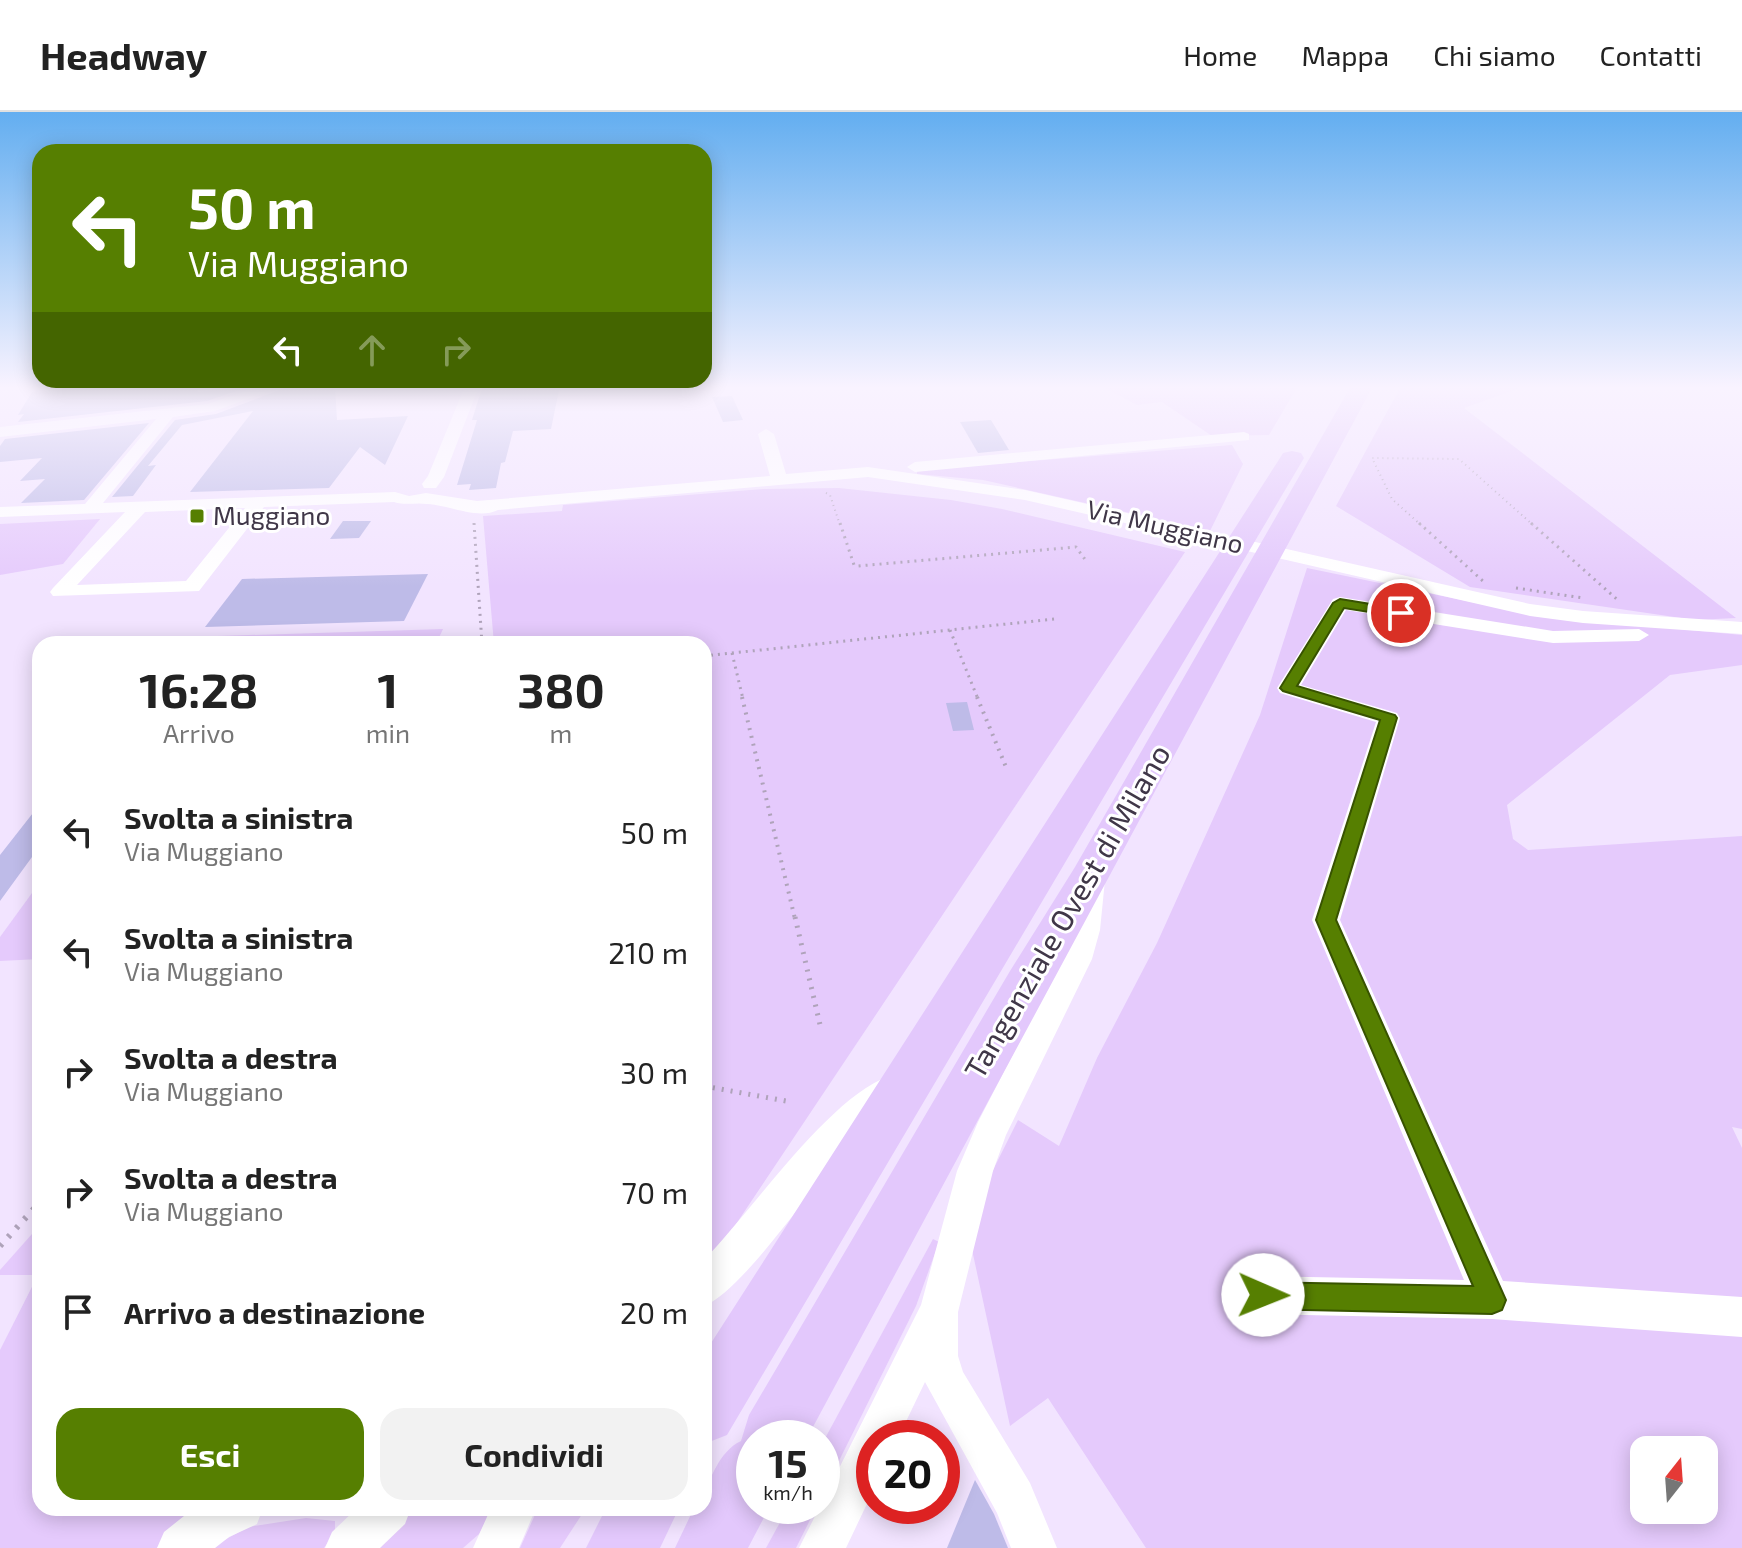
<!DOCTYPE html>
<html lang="it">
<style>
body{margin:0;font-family:"Exo 2",sans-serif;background:#f2f2f2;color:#222;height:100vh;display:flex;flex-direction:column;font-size:30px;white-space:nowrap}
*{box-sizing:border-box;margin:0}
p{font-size:26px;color:#767676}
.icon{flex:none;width:44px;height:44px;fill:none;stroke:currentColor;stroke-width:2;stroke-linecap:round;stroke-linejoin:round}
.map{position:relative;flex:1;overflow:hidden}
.drawer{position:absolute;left:32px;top:524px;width:680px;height:880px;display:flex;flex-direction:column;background:#fff;border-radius:24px;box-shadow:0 4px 20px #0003}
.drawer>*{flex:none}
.hud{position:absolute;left:32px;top:32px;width:680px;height:244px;border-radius:24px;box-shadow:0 4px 20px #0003;background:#567f01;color:#fff;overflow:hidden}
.needle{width:52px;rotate:17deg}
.controls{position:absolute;left:1630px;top:1324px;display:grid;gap:16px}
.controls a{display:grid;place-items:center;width:88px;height:88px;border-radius:16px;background:#fff;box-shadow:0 4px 20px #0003;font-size:40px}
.speed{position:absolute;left:736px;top:1308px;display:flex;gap:16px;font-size:40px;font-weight:700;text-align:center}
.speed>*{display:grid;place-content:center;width:104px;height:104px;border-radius:50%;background:#fff;box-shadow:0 4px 20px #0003;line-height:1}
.speed small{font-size:20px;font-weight:400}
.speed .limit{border:12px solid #d22;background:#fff;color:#111}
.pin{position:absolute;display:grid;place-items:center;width:68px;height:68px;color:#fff;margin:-34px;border:4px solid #fff;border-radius:50%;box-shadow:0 2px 8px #0007}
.me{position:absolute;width:88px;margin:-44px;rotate:91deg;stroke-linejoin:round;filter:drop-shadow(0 0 6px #0008)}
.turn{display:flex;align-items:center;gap:28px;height:168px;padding:0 24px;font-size:36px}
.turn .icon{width:104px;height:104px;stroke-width:2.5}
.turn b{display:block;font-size:56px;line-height:68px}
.lanes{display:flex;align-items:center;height:76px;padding:0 24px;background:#0003;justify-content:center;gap:40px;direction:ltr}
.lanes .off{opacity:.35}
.eta{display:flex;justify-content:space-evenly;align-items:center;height:136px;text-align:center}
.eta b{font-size:48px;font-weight:700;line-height:56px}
.action{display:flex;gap:16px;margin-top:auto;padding:16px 24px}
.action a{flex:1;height:92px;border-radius:24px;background:#567f01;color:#fff;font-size:32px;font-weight:700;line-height:92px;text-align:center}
.action a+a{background:#f2f2f2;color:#222}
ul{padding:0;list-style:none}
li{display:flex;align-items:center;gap:24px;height:120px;padding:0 24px}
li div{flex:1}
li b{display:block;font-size:30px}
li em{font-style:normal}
header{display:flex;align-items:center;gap:48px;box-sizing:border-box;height:112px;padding:0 40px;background:#fff;border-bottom:2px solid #e0e0e0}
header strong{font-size:38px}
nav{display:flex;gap:44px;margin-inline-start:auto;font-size:28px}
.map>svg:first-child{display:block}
</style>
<header>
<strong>Headway</strong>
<nav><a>Home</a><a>Mappa</a><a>Chi siamo</a><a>Contatti</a></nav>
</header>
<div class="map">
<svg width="1742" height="1436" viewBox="0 0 1742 1436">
<rect width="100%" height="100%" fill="#f2e4ff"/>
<g fill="#e5cafc" fill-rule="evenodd">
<polygon points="1101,274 1298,274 1269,323 1212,324 1162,290 1137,293"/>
<polygon points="1401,274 1526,274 1464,296 1736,506 1695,508 1470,475 1336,394"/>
<polygon points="1232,333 1243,352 1210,419 983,368 917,362 917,358"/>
<polygon points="839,376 951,388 1002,397 1185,440 704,1160 704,532 494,532 483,404 562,399 563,393 763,377"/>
<polygon points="100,407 63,452 0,463 0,412"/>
<path d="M1307 456 1539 504 1742 523V553L1670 563 1507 693 1513 727 1528 738 1742 724V1017L1732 1015 1742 1036V1436H1146L1048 1286 1010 1314 971 1133 986 1072 1018 1008 1059 1034 1097 946 1157 831 1260 603ZM1644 1338H1704V1398H1644Z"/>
<polygon points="443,517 436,532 181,532 186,525"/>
<polygon points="40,770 40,847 0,849 0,825"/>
<polygon points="40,1113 40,1396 194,1396 157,1436 0,1436 0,1238 38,1163 0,1163 0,1158"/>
<polygon points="933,1127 939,1130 916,1194 822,1383 822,1332"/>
<polygon points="789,1394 817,1394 796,1436 766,1436"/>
<polygon points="420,1396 493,1396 479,1422 463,1436 373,1436 406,1405"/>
<polygon points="538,1396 586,1396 560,1436 520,1436"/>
<polygon points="306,1406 335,1409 335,1420 324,1436 210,1436 248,1415"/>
</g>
<g fill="#bebbe8">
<polygon points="86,274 199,274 197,280 242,277 207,289 18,310 24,302 18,303 32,280"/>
<polygon points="335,274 337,308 408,304 385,353 360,335 329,376 190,380 253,299 182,313 148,354 156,353 133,384 112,385 175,308 216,302 285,276"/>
<polygon points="556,274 555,278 559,278 551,317 513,319 505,350 501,351 496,376 469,378 471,372 457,373 477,308 472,308 482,276"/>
<polygon points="732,284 743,308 723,310 712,285"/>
<polygon points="991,308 1009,338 978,341 960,310"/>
<polygon points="149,311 84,388 21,391 45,367 20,369 42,346 0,350 0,334 5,327"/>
<polygon points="343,409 371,409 359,426 330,427"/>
<polygon points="428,462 404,509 205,515 242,467"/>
<polygon points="967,590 974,618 953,619 946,591"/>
<polygon points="40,692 40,744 32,745 0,789 0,743"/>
<polygon points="975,1368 994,1402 1008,1436 947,1436"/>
</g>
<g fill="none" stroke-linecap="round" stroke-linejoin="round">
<g stroke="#afa3ba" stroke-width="2" stroke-dasharray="1 4" stroke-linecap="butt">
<polyline points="826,381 830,383 840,413"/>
<polyline points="1421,413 1392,387 1372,346 1459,347 1533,413"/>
</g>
<g stroke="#afa3ba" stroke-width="3" stroke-dasharray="2 5" stroke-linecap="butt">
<polyline points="474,411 482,532"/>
<polyline points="840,411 854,453 858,454 1076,435 1087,450"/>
<polyline points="1419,411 1484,470"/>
<polyline points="1531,411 1620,490"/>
<polyline points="1516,476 1583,486"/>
<polyline points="950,518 978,587"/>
<polyline points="732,541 743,587"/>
<polyline points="704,544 1054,507"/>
</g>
<g stroke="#afa3ba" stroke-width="4" stroke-dasharray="2 6" stroke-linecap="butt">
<polyline points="742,585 795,807"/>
<polyline points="977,585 1006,655"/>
</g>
<g stroke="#afa3ba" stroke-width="5" stroke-dasharray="2 7" stroke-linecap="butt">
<polyline points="795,805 821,917"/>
<polyline points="704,974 786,989"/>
</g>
<polyline stroke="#afa3ba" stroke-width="6" stroke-dasharray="3 9" stroke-linecap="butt" points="0,1134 40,1090"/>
<g fill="#fff" fill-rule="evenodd">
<path d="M261 274H283L215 299 173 305 103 391 395 380 409 384 426 381 477 389 770 364 758 322 766 317 774 322 786 362 868 355 1025 378 1530 492 1583 499 1742 510V522L1583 511 1530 504 1025 388 868 365 498 398C478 408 449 393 427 392 415 390 407 394 394 390L264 395 199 479 53 484 50 480 53 476 125 400 0 405V395L85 392 156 307 0 325V315L208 292ZM245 396 186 469 77 473 145 400Z"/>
<polygon points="465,274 479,274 444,365 436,376 424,376 422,372 428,364"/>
<polygon points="1244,320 1249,322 1249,328 915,360 907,355 915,350"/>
<polygon points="1340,485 1553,519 1639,517 1649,523 1639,529 1553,531 1346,498 1301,573 1397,601 1400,606 1340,808 1503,1169 1742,1185 1742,1225 1492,1207 1263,1202 1249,1197 1244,1183 1249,1169 1263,1164 1464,1168 1312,808 1376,610 1280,581 1277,576 1333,487"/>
<polygon points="1091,758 1101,761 1105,768 1100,818 1092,847 1006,1023 993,1059 958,1200 958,1244 963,1260 1030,1371 1057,1436 1011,1436 997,1401 925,1270 898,1326 874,1326 874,1377 846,1436 799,1436 921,1193 957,1059 978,1010 1062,847 1072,818 1077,768 1081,761"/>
<path d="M889 964 901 968 906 978C895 1000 866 1016 849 1034 814 1071 744 1178 704 1194V1148C752 1099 828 986 889 964Z"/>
<polygon points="194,1396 263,1396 257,1412 229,1425 215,1436 157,1436 164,1420"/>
<polygon points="357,1396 411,1396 405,1412 380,1436 325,1436 332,1420"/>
<polygon points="491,1396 536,1396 519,1436 473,1436"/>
</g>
<g fill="#e3c8fc" fill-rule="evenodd">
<path d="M1351 274H1373L807 1326H754V1394H770L748 1436H675L694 1396H704C704 1374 720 1338 741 1329L749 1303 1010 859 1075 755Z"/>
<polygon points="1292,339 1301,341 1304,346 727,1323 704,1332 704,1242 1280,346 1283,341"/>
<polygon points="606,1396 679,1396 660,1436 586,1436"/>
</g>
</g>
<linearGradient id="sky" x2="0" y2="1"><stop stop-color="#63aef0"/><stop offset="0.58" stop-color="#f9f3ff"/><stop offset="1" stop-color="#f9f3ff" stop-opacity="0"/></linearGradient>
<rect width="1742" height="475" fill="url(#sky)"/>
<polygon fill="#567f01" stroke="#385301" stroke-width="2" points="1340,487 1401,497 1408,501 1401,505 1344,496 1297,574 1395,603 1397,606 1336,808 1506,1188 1502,1198 1492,1202 1263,1197 1253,1193 1250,1183 1253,1174 1263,1170 1473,1174 1316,808 1380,608 1283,579 1280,576 1333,491"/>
<rect fill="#567f01" stroke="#fff" stroke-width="3" x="189" y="396" width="16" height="16" rx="4"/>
<g text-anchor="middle" stroke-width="6" stroke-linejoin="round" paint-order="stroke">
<g font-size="26" fill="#403748" stroke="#fff" text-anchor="start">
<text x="213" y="413">Muggiano</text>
</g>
<g font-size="26" fill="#403748" stroke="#fff">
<text transform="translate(1165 415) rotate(13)" y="9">Via Muggiano</text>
</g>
<g font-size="30" fill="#403748" stroke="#fff">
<text transform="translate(1068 800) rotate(-60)" y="10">Tangenziale Ovest di Milano</text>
</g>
</g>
</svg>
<div class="controls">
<a><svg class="needle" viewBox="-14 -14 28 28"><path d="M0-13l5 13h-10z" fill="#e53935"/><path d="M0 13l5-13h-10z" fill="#767676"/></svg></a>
</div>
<div class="speed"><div>15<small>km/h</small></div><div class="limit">20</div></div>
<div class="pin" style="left:1401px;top:501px;background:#d93025"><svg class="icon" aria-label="arrive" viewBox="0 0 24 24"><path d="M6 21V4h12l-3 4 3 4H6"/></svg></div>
<svg class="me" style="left:1263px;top:1183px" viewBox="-20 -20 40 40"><circle r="19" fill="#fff"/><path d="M0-13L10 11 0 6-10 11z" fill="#567f01"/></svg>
<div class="hud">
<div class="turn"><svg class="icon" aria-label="left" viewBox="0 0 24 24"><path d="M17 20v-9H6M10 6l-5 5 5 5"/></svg><div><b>50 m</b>Via Muggiano</div></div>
<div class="lanes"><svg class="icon" aria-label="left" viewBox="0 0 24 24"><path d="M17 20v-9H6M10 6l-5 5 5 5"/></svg><svg class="icon off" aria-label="ahead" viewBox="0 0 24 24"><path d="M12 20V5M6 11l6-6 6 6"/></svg><svg class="icon off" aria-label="right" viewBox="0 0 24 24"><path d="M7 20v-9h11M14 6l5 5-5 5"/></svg></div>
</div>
<section class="drawer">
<div class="eta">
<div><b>16:28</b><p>Arrivo</p></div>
<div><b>1</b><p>min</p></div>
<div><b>380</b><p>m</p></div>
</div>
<ul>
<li><svg class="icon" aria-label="left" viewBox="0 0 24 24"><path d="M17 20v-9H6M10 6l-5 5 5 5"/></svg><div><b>Svolta a sinistra</b><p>Via Muggiano</p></div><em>50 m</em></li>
<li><svg class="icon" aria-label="left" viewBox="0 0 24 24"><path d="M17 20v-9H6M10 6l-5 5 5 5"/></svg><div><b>Svolta a sinistra</b><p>Via Muggiano</p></div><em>210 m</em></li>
<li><svg class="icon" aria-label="right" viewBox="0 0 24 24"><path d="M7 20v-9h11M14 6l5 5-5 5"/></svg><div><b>Svolta a destra</b><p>Via Muggiano</p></div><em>30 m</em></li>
<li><svg class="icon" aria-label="right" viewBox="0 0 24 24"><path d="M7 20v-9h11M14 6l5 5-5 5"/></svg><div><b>Svolta a destra</b><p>Via Muggiano</p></div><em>70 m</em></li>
<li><svg class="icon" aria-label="arrive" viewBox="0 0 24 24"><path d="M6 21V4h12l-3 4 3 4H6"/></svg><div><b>Arrivo a destinazione</b></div><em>20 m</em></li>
</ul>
<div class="action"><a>Esci</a><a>Condividi</a></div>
</section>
</div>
